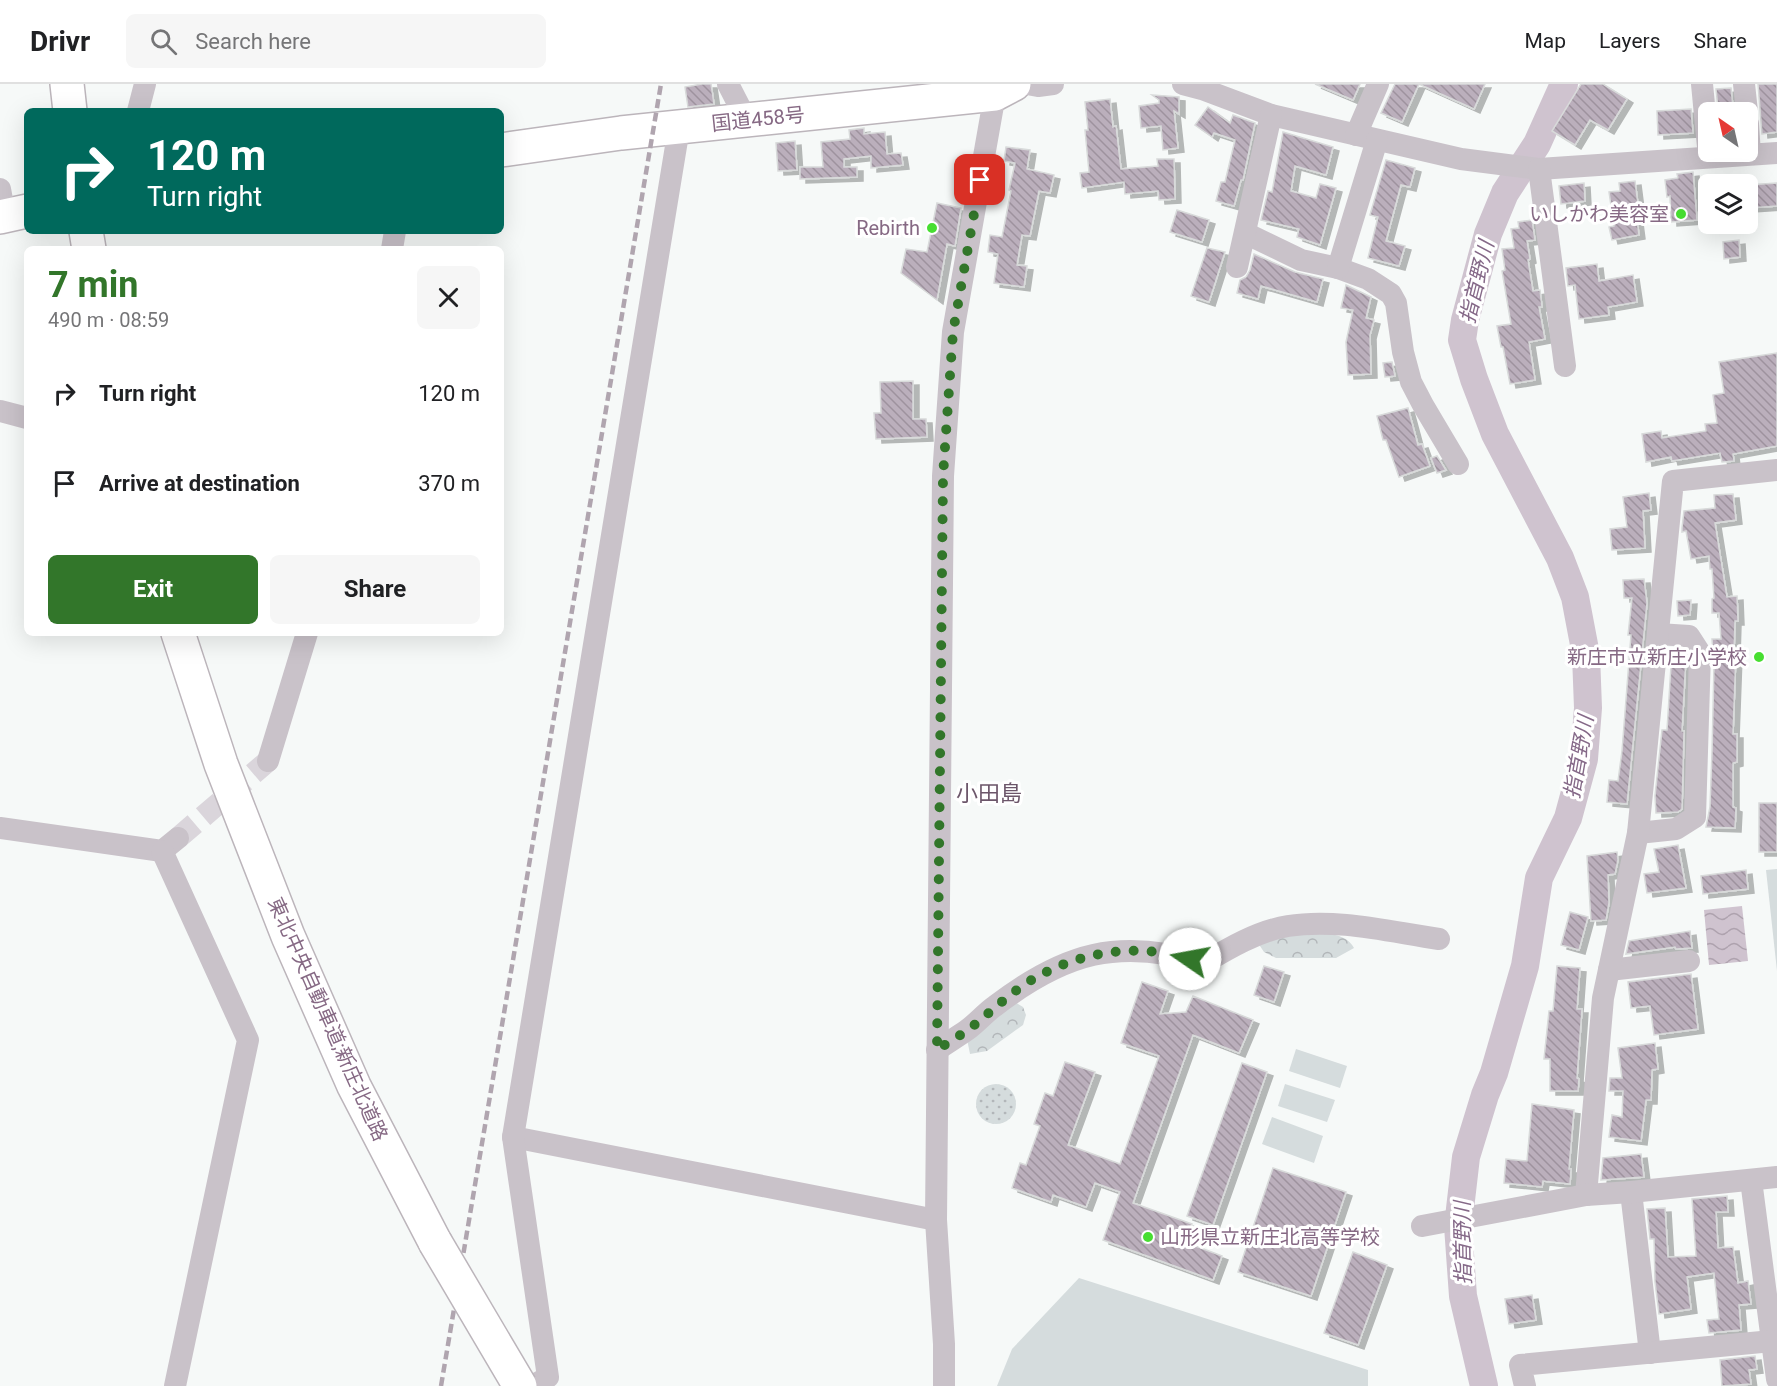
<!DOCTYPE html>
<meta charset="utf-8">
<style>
body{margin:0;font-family:Roboto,"Noto Sans JP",sans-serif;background:#f6f6f6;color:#202124;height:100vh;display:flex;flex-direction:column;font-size:22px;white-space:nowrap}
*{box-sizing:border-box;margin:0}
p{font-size:20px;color:#757577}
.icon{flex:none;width:33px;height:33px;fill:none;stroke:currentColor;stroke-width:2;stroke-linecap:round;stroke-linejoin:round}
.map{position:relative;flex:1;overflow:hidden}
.drawer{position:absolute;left:24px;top:162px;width:480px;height:390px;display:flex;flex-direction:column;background:#fff;border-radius:9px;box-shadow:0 6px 24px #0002}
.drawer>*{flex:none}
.guide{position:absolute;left:24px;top:24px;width:480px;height:126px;border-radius:9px;box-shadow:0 6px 24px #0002;background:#00695c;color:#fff;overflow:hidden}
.needle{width:39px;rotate:326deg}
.buttons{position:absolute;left:1698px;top:18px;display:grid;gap:12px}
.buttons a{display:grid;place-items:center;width:60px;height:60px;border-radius:9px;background:#fff;box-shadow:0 6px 24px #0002;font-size:30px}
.pin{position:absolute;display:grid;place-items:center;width:51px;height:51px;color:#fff;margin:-26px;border-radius:12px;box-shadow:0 3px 9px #0006}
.me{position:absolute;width:66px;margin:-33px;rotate:282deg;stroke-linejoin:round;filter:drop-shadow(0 0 4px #0008)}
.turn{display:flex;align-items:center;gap:21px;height:126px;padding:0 24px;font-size:27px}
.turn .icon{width:78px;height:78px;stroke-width:2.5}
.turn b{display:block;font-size:42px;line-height:51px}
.round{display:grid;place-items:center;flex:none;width:63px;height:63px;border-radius:9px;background:#f6f6f6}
.headline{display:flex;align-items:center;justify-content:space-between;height:102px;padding:0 24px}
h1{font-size:36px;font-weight:700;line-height:45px;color:#32762a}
.primary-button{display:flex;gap:12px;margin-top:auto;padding:12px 24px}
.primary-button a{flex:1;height:69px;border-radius:9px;background:#32762a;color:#fff;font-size:24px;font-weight:700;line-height:69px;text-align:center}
.primary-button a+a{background:#f6f6f6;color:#202124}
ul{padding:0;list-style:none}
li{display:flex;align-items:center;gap:18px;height:90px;padding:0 24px}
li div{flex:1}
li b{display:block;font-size:22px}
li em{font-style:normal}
header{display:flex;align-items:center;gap:36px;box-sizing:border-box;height:84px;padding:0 30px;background:#fff;border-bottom:2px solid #e0e0e0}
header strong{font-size:28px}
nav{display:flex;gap:33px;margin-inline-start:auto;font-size:21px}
.search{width:420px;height:54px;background:#f6f6f6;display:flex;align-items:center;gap:15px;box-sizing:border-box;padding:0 21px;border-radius:9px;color:#757577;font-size:22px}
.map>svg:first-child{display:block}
</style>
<header>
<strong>Drivr</strong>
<div class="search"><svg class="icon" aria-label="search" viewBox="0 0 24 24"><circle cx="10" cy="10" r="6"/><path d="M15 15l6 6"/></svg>Search here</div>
<nav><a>Map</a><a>Layers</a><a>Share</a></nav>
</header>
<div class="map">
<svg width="1777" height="1302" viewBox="0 0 1777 1302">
<defs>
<pattern id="forest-crowns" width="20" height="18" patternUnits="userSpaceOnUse" patternTransform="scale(1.5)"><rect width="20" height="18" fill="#d5dcdd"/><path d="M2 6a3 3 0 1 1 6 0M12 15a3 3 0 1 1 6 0" fill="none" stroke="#b2b6b9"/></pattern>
<pattern id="park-dots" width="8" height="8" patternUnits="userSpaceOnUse" patternTransform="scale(1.5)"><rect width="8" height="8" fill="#d5dcdd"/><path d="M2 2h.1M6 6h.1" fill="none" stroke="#b2b6b9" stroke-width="1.8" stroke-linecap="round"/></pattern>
<pattern id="water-waves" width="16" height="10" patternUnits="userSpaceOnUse" patternTransform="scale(1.5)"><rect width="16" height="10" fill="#cfc3cf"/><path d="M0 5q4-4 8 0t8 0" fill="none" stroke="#aea2ae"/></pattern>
<pattern id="building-back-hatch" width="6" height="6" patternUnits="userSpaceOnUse" patternTransform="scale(1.5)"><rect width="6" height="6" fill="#bbafbc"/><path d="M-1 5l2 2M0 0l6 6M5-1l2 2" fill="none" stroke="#9e929e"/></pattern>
<filter id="shadow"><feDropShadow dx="6" dy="4" stdDeviation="0" flood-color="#0004"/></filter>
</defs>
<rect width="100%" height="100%" fill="#f6f9f8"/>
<g fill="url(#forest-crowns)">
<path d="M1288 851C1308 851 1343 843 1354 864L1336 874H1276L1264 868 1258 859Z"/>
<polygon points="1015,918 1023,923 1026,931 1023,941 987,967 970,970 967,955"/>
</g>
<circle fill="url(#park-dots)" cx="996" cy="1020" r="20"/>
<g fill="#d5dcdd">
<polygon points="1777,785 1777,887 1766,786"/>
<polygon points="1296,965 1347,982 1340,1004 1289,987"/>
<polygon points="1285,1000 1335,1016 1327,1038 1278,1022"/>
<polygon points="1272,1033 1323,1052 1314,1079 1262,1060"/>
<polygon points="1079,1194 1368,1286 1368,1302 997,1302 1012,1265"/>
</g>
<polygon fill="url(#water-waves)" points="1742,822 1748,877 1709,881 1704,826"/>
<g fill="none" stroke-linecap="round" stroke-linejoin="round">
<polyline stroke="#cfc3cf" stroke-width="28" points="1484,1302 1463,1212 1458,1142 1466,1073 1485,1011 1494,989 1525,882 1539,794 1568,734 1584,675 1588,624 1586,571 1575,513 1560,474 1495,350 1474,295 1462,256 1465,236 1488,150 1505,109 1537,60 1564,0"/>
</g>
<g fill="url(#building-back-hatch)" stroke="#d8dada" stroke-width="1.5" filter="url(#shadow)">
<polygon points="702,0 711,0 714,20 688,23 685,3"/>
<polygon points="1315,0 1360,0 1353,16"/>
<polygon points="1395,0 1485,0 1474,25 1419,0 1402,38 1381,29"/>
<polygon points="1581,0 1603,0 1627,15 1608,46 1590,36 1575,61 1552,47"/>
<polygon points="1758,0 1777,0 1777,48 1762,50"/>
<polygon points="1731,4 1733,23 1718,24 1716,5"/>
<polygon points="1152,11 1179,13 1179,30 1174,27 1178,64 1163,66 1161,42 1141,44 1139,22 1159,19 1159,16"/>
<polygon points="1110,15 1113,43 1116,42 1121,85 1158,82 1157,75 1174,75 1175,115 1159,116 1158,107 1125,110 1124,98 1082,104 1080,89 1089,88 1085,46 1088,46 1085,18"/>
<polygon points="1208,23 1230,39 1233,31 1255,39 1243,96 1241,96 1234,122 1216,117 1221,98 1225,98 1235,56 1214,49 1212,53 1195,41"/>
<polygon points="1691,25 1693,49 1658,51 1657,27"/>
<polygon points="864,44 864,50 885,48 887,70 901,69 903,81 871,84 871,72 844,75 844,83 857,83 857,93 800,95 800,83 823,83 821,58 850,55 849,46"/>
<polygon points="1283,48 1333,63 1326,91 1295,82 1291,107 1316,114 1320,100 1336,104 1320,161 1297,153 1299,145 1261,136 1268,107 1272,108"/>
<polygon points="795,57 797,86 778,87 776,59"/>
<polygon points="1006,63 1030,66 1027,85 1054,91 1050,109 1039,107 1030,152 1022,151 1017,181 1027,182 1024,203 994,199 998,170 988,168 990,151 1002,153 1011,107 1009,106 1015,79 1004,77"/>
<polygon points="1386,76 1415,84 1410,103 1401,101 1386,157 1405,162 1399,182 1368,174 1378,133 1370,131"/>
<polygon points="1693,88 1697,136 1671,138 1670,112 1667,113 1665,96 1678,94 1677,90"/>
<polygon points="1635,97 1639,128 1636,128 1639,151 1612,156 1609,143 1614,142 1609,108 1620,107 1619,99"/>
<polygon points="1584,99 1585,117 1561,120 1559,102"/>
<polygon points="1777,99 1777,122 1748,124 1748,101"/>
<polygon points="937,119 961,124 955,162 947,160 937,216 901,189 906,165 927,168"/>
<polygon points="1177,126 1209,136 1202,158 1170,148"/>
<polygon points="1532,136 1535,156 1527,157 1530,175 1528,176 1533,207 1540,206 1542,223 1539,223 1545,255 1529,258 1535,296 1510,300 1503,263 1501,263 1497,242 1511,240 1502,187 1505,186 1502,165 1514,164 1511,145 1519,144 1518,138"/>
<polygon points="1739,156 1740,173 1724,175 1723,158"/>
<polygon points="1207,164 1225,168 1209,218 1191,212"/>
<polygon points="1254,170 1295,188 1323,195 1317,218 1261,202 1258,215 1237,209 1240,196 1246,193 1250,186"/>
<polygon points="1597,180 1599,197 1633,191 1637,218 1608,223 1609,231 1579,235 1575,201 1568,202 1566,184"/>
<polygon points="1346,201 1371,213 1366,234 1374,236 1370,251 1371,290 1348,291 1346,258 1353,226 1341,224"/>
<polygon points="1777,269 1777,362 1733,370 1734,377 1722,378 1720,369 1672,377 1671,373 1646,378 1642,350 1661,347 1662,354 1706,347 1705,340 1717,339 1713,311 1724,309 1719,278"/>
<polygon points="1392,278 1395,292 1385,293 1383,279"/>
<polygon points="913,297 913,335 926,335 927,353 876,355 874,329 881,329 880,298"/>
<polygon points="1408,324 1418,361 1422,360 1430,382 1399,393 1386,356 1383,356 1377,332"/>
<polygon points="1437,372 1446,386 1437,389 1431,374"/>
<polygon points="1649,409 1651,426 1643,427 1645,464 1612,466 1610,445 1627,443 1623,413"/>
<polygon points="1733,410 1736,436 1715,439 1727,513 1737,512 1738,537 1735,537 1734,569 1736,569 1733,650 1737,650 1737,678 1733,679 1733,723 1736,724 1735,744 1706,743 1710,723 1712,669 1714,581 1712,555 1721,555 1719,529 1712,529 1712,515 1714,514 1712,485 1710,485 1709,472 1691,475 1686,447 1682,448 1682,444 1684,427 1715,424 1714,411"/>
<polygon points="1644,495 1647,519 1627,720 1607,718 1609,696 1618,697 1622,667 1631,551 1628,551 1632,514 1624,514 1623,496"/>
<polygon points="1691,516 1690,531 1678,532 1677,517"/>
<polygon points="1672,566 1682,566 1686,573 1682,647 1684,647 1682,725 1678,728 1656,729 1655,712 1662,646 1667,646"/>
<rect x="1759" y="719" width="18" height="49"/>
<polygon points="1678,761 1686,804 1647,809 1644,790 1659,788 1654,765"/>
<polygon points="1617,768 1618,776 1615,790 1608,791 1609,819 1606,836 1591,837 1587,772"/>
<polygon points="1746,786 1748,805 1703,810 1701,792"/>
<polygon points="1570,828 1588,833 1579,866 1561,861"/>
<polygon points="1690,847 1692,864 1676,865 1675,863 1626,870 1629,857"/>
<polygon points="1264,882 1284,888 1274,918 1254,911"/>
<polygon points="1557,882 1580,884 1577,925 1582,925 1577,994 1579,995 1578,1007 1550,1007 1550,975 1544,975 1549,927 1553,927"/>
<polygon points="1691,890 1698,945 1654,951 1650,922 1631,924 1628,898"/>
<polygon points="1142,898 1168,907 1160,930 1186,928 1193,912 1253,936 1239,969 1193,951 1133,1119 1192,1140 1185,1158 1222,1172 1213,1196 1103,1156 1120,1108 1095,1099 1086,1123 1053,1111 1051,1118 1012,1104 1020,1079 1026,1081 1040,1042 1034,1040 1045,1009 1053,1012 1065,978 1095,988 1068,1061 1120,1080 1159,972 1121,959"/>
<polygon points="1655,959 1658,985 1652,986 1651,1016 1646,1016 1641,1057 1609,1053 1612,1031 1622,1033 1623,1007 1609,1007 1610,994 1622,994 1618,964"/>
<polygon points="1242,979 1267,988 1213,1141 1187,1132"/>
<polygon points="1532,1020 1574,1026 1569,1085 1571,1085 1570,1100 1543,1097 1542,1103 1504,1099 1506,1075 1527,1077"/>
<polygon points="1641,1070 1644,1093 1601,1096 1603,1074"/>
<polygon points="1273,1084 1346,1108 1311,1212 1238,1188"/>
<polygon points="1727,1112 1728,1128 1716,1128 1718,1164 1733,1163 1738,1199 1748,1197 1751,1220 1739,1221 1741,1246 1709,1249 1707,1236 1719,1235 1714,1189 1687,1193 1691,1225 1659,1230 1655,1198 1654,1155 1650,1155 1647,1125 1665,1124 1668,1173 1696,1172 1692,1115"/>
<polygon points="1353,1168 1387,1181 1358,1261 1324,1249"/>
<polygon points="1532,1211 1536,1236 1509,1240 1505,1215"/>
<polygon points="1755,1272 1757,1285 1749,1286 1751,1300 1722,1302 1720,1276"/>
</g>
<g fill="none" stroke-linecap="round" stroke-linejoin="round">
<polyline stroke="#dad5db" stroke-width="22" stroke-dasharray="22 11" stroke-linecap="butt" points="178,754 268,677"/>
<defs>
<g id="highway">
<polyline points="67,0 70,27"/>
<polyline points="501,66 621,49 995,10 1014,0"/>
<polyline points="0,133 27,127"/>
<polyline points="86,147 89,165"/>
<polyline points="178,549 221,680 288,852 354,1002 435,1158"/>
</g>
</defs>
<use href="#highway" stroke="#bcb5bb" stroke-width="36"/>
<g stroke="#c9c2c9" stroke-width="22">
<polyline points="728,0 747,37"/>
<polyline points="1027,0 1038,2 1053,0"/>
<polyline points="1183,0 1202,5 1271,31 1461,75 1539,85 1777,69"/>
<polyline points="1702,0 1709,73"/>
<polyline points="1744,0 1747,28"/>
<polyline points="138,27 145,0"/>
<polyline points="1748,40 1750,70"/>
<polyline points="1356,51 1378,0"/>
<polyline points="1539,85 1565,282"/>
<polyline points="0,105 5,132"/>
<polyline points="1245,149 1301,176 1338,184 1368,195 1391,210 1396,219 1403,268 1411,298 1423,321 1458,380"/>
<polyline points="392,165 395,147"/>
<polyline points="1237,183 1271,31"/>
<polyline points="1338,184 1377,56"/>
<polyline points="0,327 27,334"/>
<polyline points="268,677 307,549"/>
<polyline points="0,744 162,767 178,754"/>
<polyline points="1638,749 1676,745 1695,733 1700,569 1689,552 1658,550"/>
<polyline points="162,767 248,956 175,1302"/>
<polyline points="1609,886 1689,877"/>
<path d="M937 966C947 959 957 953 967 946 977 939 985 929 995 922 1064 869 1119 853 1204 879 1229 864 1258 847 1288 842 1337 834 1390 848 1439 855"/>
<polyline points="513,1053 936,1136"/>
<polyline points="1751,1096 1777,1295"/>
<polyline points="1631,1108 1650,1269"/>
<polyline points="1586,1111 1603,914 1638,749 1673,397 1777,386"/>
<polyline points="1422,1142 1586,1111 1631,1108 1777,1093"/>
<polyline points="532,1302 548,1293 513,1053 679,44"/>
<polyline points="944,1302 944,1260 936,1136 943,392 953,248 995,10"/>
<polyline points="1525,1302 1520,1281 1772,1257"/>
</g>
<use href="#highway" stroke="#fff" stroke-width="33"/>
<polyline stroke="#b0a5af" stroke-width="4.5" stroke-dasharray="9 4.5" stroke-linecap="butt" points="441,1302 661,0"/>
<defs>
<polyline id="highway-bridge" points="435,1158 520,1302"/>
</defs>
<use href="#highway-bridge" stroke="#bcb5bb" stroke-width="36" stroke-linecap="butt"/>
<use href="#highway-bridge" stroke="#fff" stroke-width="33"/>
</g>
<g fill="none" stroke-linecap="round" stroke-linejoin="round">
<path stroke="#32762a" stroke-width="10" stroke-dasharray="0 18" d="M980 96 953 248 943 392 937 966C947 959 958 953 968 946 989 930 1006 912 1030 897 1077 868 1136 858 1190 875"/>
</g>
<g fill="#47de31" stroke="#fff" stroke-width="2">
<circle cx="1681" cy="130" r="6"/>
<circle cx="932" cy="144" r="6"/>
<circle cx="1759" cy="573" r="6"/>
<circle cx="1148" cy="1153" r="6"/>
</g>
<g text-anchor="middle" stroke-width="6" stroke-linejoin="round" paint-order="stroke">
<g font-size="20" fill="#866984" stroke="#fff">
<text transform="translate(758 35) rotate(-6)" y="7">国道458号</text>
<text transform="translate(328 935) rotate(66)" y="7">東北中央自動車道;新庄北道路</text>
</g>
<g font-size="20" fill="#866984" stroke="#fff" text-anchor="end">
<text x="1669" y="137">いしかわ美容室</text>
<text x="920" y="151">Rebirth</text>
<text x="1747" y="580">新庄市立新庄小学校</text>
<text x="1160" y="1160" text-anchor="start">山形県立新庄北高等学校</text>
</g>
<g font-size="21" font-style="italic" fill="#856988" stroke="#fff">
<text transform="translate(1477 198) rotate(-76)" y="7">指首野川</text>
<text transform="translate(1579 673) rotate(-80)" y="7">指首野川</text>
<text transform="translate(1463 1159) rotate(-91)" y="7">指首野川</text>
</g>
<g font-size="22" fill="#6c566a" stroke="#fff">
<text x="989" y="717">小田島</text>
</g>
</g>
</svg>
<div class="buttons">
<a><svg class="needle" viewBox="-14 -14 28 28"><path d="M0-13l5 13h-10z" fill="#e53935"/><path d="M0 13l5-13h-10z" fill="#757577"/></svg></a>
<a><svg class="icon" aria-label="layers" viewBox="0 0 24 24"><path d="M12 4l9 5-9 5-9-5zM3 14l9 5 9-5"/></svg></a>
</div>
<div class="pin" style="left:980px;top:96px;background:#d93025"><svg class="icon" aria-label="arrive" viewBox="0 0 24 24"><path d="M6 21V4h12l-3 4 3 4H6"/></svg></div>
<svg class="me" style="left:1190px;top:875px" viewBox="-20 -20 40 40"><circle r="19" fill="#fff"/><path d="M0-13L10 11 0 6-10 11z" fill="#32762a"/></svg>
<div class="guide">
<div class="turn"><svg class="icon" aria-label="right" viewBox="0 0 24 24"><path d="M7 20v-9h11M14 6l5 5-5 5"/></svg><div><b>120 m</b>Turn right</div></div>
</div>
<section class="drawer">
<div class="headline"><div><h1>7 min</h1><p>490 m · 08:59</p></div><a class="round"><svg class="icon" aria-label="close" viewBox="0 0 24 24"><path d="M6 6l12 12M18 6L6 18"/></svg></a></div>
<ul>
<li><svg class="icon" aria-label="right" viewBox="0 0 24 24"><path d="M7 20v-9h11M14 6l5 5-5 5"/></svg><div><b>Turn right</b></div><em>120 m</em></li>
<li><svg class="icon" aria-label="arrive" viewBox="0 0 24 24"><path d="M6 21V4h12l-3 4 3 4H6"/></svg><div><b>Arrive at destination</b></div><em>370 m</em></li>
</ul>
<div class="primary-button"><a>Exit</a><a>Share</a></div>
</section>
</div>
